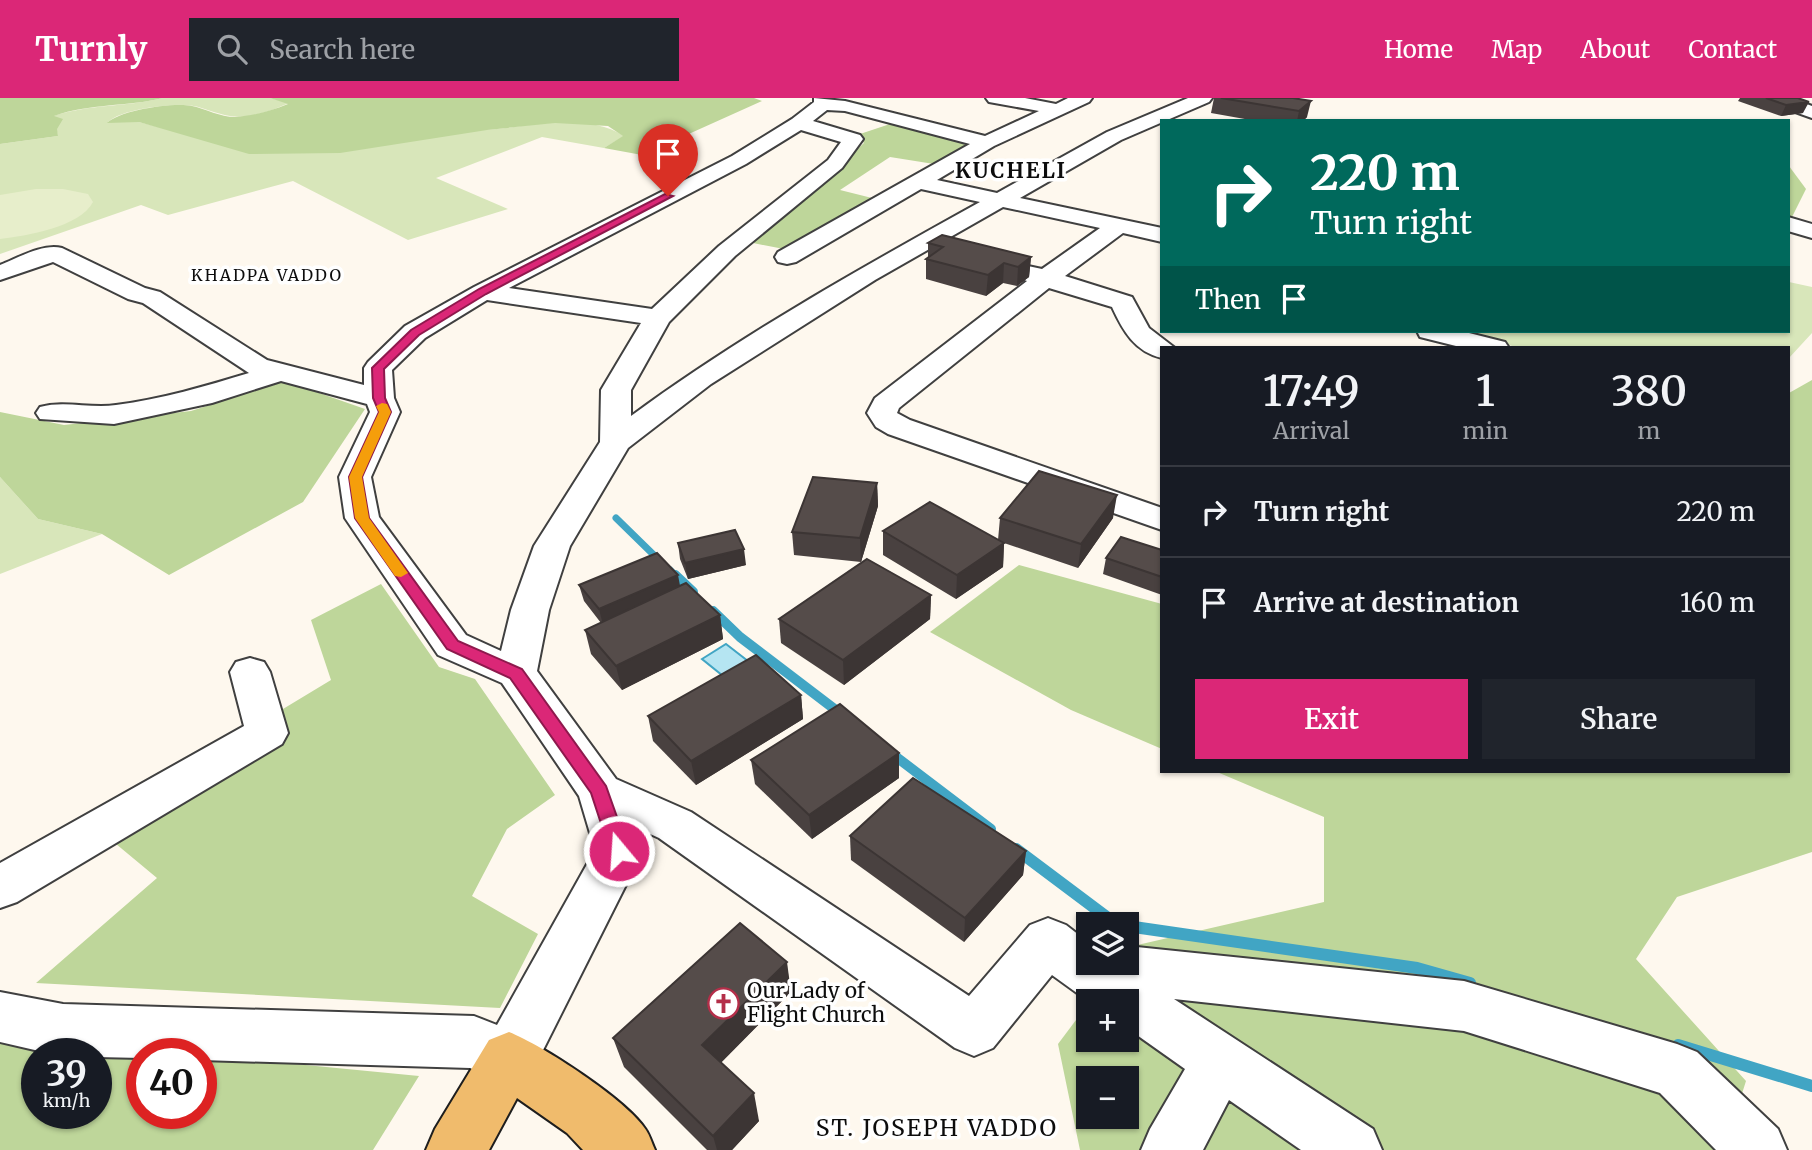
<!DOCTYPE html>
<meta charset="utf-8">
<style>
body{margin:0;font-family:Merriweather,serif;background:#20242c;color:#f1f3f6;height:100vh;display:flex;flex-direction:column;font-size:26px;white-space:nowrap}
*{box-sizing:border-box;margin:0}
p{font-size:23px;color:#9ea1a6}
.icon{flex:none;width:38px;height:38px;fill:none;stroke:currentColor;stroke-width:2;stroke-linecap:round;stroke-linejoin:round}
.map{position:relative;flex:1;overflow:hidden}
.sheet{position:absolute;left:1160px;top:248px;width:630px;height:427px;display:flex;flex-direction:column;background:#171b24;border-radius:0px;box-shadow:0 2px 5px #0004}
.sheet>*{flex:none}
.top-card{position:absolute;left:1160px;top:21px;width:630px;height:214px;border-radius:0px;box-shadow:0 2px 5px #0004;background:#00695c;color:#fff;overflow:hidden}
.controls{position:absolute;left:1076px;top:814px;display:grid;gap:14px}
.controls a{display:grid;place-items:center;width:63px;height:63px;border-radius:0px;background:#171b24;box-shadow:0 2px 5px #0004;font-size:35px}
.speed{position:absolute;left:21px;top:940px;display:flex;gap:14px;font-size:35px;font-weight:700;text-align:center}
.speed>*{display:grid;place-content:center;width:91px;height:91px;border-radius:50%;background:#171b24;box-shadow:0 2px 5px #0004;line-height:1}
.speed small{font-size:18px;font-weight:400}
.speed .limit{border:10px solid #d22;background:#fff;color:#111}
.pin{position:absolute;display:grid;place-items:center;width:60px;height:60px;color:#fff;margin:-72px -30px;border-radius:50% 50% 50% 0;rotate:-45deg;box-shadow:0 0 7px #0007}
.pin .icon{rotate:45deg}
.me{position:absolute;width:77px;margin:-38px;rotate:342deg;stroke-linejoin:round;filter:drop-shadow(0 0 5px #0008)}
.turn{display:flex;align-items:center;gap:24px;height:147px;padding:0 35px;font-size:32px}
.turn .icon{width:91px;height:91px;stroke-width:2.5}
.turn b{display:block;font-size:49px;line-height:60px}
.then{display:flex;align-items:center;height:66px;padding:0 35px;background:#0003;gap:14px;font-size:26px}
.eta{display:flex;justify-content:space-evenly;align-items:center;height:119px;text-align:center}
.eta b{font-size:42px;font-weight:600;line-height:49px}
.primary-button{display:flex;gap:14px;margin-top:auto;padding:14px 35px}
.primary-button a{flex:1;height:80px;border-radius:0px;background:#db2777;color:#fff;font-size:28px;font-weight:600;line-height:80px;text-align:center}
.primary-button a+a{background:#20242c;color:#f1f3f6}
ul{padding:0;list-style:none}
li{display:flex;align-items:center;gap:21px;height:91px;padding:0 35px;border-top:2px solid #363941}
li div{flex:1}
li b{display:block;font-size:26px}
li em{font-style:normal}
header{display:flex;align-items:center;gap:42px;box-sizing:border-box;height:98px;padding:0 35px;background:#db2777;color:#fff}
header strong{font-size:33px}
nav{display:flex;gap:38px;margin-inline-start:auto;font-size:24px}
.search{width:490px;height:63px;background:#20242c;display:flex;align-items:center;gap:18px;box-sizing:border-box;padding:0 24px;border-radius:0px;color:#9ea1a6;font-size:26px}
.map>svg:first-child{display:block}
</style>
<header>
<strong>Turnly</strong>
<div class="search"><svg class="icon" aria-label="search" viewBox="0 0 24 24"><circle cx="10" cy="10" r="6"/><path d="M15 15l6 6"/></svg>Search here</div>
<nav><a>Home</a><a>Map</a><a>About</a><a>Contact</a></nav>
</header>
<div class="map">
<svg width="1812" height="1052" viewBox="0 0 1812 1052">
<rect width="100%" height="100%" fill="#fef8ee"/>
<g fill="#d8e6ba">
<path d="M163 0H270L289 5C271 13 250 21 230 18 216 16 201 8 187 7 168 6 121 11 108 24H139L186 36C283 35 381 33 478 32 525 31 582 12 624 38L604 50 542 39 436 80 508 111 408 142 293 83 168 117 141 107 0 156V46L58 38 53 18C89 6 127 9 163 0Z"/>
<polygon points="1789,184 1812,189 1812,235 1789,260 1788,250 1520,250 1455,233 1788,233"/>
<polygon points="0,379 38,421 102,436 0,476"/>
</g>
<g fill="#bed69a" fill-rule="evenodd">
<path d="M0 0H163C127 9 90 5 54 18L63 21 57 31 58 38 0 46Z"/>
<path d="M270 0H754L762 3 642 57 604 50 623 38 608 28 555 25 487 32 340 55 249 56 139 24 107 25C120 12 174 4 192 8 206 11 220 19 235 19 253 18 271 13 288 6Z"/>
<polygon points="893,25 971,44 934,66 890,59 840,92 876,101 789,152 753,145 864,45 857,37"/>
<polygon points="1789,68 1806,91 1789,125"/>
<path d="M1812 282V754L1677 799 1636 861 1746 983 1724 1052H1080L1058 946 1088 906V942H1127V855L1133 848 1324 804V719L1217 674H1788L1789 295ZM1088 980H1127V1018H1088Z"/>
<polygon points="285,283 365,311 303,404 169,477 102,436 38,421 0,379 0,314 64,327 191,313"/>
<polygon points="1019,467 1162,506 1162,651 1071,612 930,534"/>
<polygon points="381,486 439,569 475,581 555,697 507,731 472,798 538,836 500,910 36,885 157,780 92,726 331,582 311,522"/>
<path d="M0 937 142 956V1015H201V957L419 978 373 1052H0ZM37 956H96V1015H37Z"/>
</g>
<path fill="#e7eecb" d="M36 91H63L88 96 93 104C80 129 26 138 0 141V97Z"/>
<polygon fill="#b5e5f2" stroke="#41a5c4" stroke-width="2" points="726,546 762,574 738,590 702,561"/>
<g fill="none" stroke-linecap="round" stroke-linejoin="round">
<g stroke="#41a5c4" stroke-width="7">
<polyline points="616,420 660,463"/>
<polyline points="670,472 677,479"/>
</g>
<g stroke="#41a5c4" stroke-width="10">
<polyline points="675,477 693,494"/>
<polyline points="713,513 740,539 841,616"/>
<polyline points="891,655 991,731"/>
</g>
<g stroke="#41a5c4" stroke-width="12">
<polyline points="1016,751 1116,826"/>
<polyline points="1127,828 1417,870 1470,885"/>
<polyline points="1678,947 1812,988"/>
</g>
<defs>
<g id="minor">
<path d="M814 0 845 3 985 38 1039 13 989 4 986 0H1025L1056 6 1068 0H1092L1089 4 994 48 937 82 997 95 1107 34 1188 0H1212L1209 4 1121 42 1020 100 1162 130V144L1123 135 1065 178 1132 199 1149 230 1175 250H1162V260C1135 254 1123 233 1112 209L1049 190 899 310 897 315 910 322 1162 410V432L888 336 876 329 867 315 875 300 1027 183 1019 180 1016 175 1019 170 1028 168 1042 171 1100 130 1003 109 875 182 711 286 628 350 570 448 549 512 537 573 616 681 691 714 969 898 1030 827 1048 820 1066 827 1088 844V864H1127V848L1464 883 1677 946 1697 954 1778 1031 1787 1052H1716L1660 995 1464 933 1174 901 1373 1031 1382 1052H1301L1229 1002 1203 1052H1141L1150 1031 1185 971 1127 930V903H1088L1052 877 993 950 974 958 955 950 659 740 635 729 643 753 529 980 509 988 470 970 201 962V956H142V960L96 959V956H52L0 944V894L63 906 474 918 497 927 595 752 579 698 502 585 438 557 345 420 339 379 370 314 367 306 281 283 212 305 114 326 40 321 36 315 40 309C65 302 91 311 116 307 162 301 206 288 249 275L143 205 128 201 53 164 0 182V167C18 160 43 145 62 150L145 190 160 194 267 262 364 287V270L368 264 405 228 474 189 732 58 792 21 814 4ZM827 12 845 13 970 46 778 154 775 159 778 164 787 166 796 164 921 91 980 104C861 170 741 237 631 318V292L669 224 735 158 842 70 863 41 860 37 813 23ZM801 32 841 44 828 62 719 148 652 211 509 190 746 66ZM487 202 641 225 601 292 600 344 534 448 511 512 501 553 466 537 379 419 371 379 400 314 394 300 392 272 425 240Z"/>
<polygon points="1764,0 1790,0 1812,8 1812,20 1767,4"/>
<polygon points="1788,119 1812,126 1812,140 1788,133"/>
<polygon points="1417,233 1461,233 1505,244 1509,250 1464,250 1420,239"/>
<polygon points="250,560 264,564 270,574 288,635 282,646 17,804 0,810 0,765 244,628 230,574 236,564"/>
</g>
<path id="major" d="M509 934C542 947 627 1002 646 1032 650 1038 652 1046 655 1052H583L567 1035 517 1000 489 1052H426L435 1031 489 942Z"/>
</defs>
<use href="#minor" stroke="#404040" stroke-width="4"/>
<use href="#major" stroke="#1e1e1e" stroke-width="4"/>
<use href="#minor" fill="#fff" fill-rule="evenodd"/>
<use href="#major" fill="#f0bb6c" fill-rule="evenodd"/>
</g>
<g fill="#494140">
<polygon points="1214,0 1293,0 1307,19 1303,23 1256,23 1211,15"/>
<polygon points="1740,0 1798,0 1803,15 1781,18 1738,3"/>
<polygon points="928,145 1031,159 1029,179 1017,188 1003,185 986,198 926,181 926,161 928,160"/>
<polygon points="877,385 878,408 861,464 794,457 792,434"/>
<polygon points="1000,420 1113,420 1078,470 1004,445 1003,469 956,501 883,457 883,433 998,442"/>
<polygon points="678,445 746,467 688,481 680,461"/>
<polygon points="1162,452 1162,497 1103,476 1106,460"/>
<polygon points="579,487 680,488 720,517 723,541 622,592 591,556 585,532 601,525 584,503"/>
<polygon points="931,497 930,521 844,587 781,545 779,521"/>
<polygon points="801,597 803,621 696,687 653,643 648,618"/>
<polygon points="899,655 899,680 812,741 755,686 751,662"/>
<polygon points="850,738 1026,753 1023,777 964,844 851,762"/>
<polygon points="791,894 721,964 759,1023 732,1052 707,1052 624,969 613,940"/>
</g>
<g fill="#3c3534">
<polygon points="1311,3 1307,19 1303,23 1297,23 1299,13"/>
<polygon points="1809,4 1803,15 1781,18 1786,7"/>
<polygon points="1031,159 1029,179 1017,188 1018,169"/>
<polygon points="1004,165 1003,185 986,198 988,177"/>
<polygon points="877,385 878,408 861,464 860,440"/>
<polygon points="1117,397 1113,420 1078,470 1081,446"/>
<polygon points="1004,445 1003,469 956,501 957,477"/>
<polygon points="744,451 746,467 688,481 685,465"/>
<polygon points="678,477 681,493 603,527 599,511"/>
<polygon points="931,497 930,521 844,587 843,562"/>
<polygon points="720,517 723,541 622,592 616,568"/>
<polygon points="801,597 803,621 696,687 691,663"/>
<polygon points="899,655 899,680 812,741 809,717"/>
<polygon points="1026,753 1023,777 964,844 965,820"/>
<polygon points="787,864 791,894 710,976 702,947"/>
<polygon points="754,995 759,1023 732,1052 717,1052 713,1038"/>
</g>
<g fill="#554c4a" stroke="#3c3534" stroke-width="2">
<polygon points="1221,0 1293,0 1311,3 1299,13"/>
<polygon points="1766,0 1798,0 1809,4 1786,7"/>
<polygon points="942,137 1031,159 1018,169 1004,165 988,177 926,161 943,149 928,145"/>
<polygon points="1039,373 1117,397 1081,446 1000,420"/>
<polygon points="813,379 877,385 860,440 792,434"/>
<polygon points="930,404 1004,445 957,477 883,433"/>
<polygon points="735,432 744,451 685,465 678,445"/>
<polygon points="1121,439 1162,452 1162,479 1106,460"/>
<polygon points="657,455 678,477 599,511 579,487"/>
<polygon points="867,461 931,497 843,562 779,521"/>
<polygon points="686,485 720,517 616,568 585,532"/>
<polygon points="756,557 801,597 691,663 648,618"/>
<polygon points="840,606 899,655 809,717 751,662"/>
<polygon points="913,680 1026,753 965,820 850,738"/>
<polygon points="740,825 787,864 702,947 754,995 713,1038 613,940"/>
</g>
<polygon fill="#db2777" stroke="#8e194d" stroke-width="2" points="665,96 673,98 486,196 419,237 384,271 385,300 391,314 362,379 369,420 458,543 522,571 606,688 629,753 626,758 619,761 612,758 610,753 591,695 510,580 447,551 355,420 349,379 379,314 373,300 372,270 411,232 479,191"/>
<polygon fill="#f59e0b" points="382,305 387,306 391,314 362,379 369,420 408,475 401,479 395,478 355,420 349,379 379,314 376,308"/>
<defs>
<symbol id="church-ring" viewBox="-11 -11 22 22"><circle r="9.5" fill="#fff" stroke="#b42e49" stroke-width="1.5"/><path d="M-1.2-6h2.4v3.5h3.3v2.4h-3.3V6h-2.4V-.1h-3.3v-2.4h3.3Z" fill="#b42e49"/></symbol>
</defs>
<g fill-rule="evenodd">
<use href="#church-ring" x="706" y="888" width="35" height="35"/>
</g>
<g text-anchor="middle" stroke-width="7" stroke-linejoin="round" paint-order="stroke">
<g font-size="16" letter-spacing="2" fill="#0d0d0d" stroke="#fff">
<text x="267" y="183">KHADPA VADDO</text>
</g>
<g font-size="21" font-weight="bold" letter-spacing="2" fill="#0d0d0d" stroke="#fff">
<text x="1011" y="80">KUCHELI</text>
</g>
<g font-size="21" fill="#0d0d0d" stroke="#fff" text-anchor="start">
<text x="747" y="900">Our Lady of<tspan x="747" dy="24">Flight Church</tspan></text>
</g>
<g font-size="23" letter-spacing="2" fill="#0d0d0d" stroke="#fff">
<text x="937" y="1038">ST. JOSEPH VADDO</text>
</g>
</g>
</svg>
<div class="controls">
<a><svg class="icon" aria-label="layers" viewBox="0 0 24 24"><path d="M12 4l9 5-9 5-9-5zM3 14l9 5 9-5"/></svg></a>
<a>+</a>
<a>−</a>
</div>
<div class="speed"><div>39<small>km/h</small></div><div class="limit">40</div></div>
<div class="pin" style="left:668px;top:98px;background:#d93025"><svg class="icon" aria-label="arrive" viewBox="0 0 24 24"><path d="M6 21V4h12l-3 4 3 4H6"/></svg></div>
<svg class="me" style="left:619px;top:753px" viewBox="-20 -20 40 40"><circle r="17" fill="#db2777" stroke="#fff" stroke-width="3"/><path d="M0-11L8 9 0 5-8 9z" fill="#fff"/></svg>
<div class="top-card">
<div class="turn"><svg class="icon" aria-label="right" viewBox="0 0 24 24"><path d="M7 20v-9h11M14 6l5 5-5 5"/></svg><div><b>220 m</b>Turn right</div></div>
<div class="then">Then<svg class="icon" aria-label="arrive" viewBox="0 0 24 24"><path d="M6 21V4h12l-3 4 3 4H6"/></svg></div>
</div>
<section class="sheet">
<div class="eta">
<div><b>17:49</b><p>Arrival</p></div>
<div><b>1</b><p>min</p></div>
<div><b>380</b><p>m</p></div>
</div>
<ul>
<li><svg class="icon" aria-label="right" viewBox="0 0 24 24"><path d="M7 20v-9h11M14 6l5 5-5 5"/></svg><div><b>Turn right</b></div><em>220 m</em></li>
<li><svg class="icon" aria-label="arrive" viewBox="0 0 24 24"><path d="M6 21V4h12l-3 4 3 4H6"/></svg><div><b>Arrive at destination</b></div><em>160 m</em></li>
</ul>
<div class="primary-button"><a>Exit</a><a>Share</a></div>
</section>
</div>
